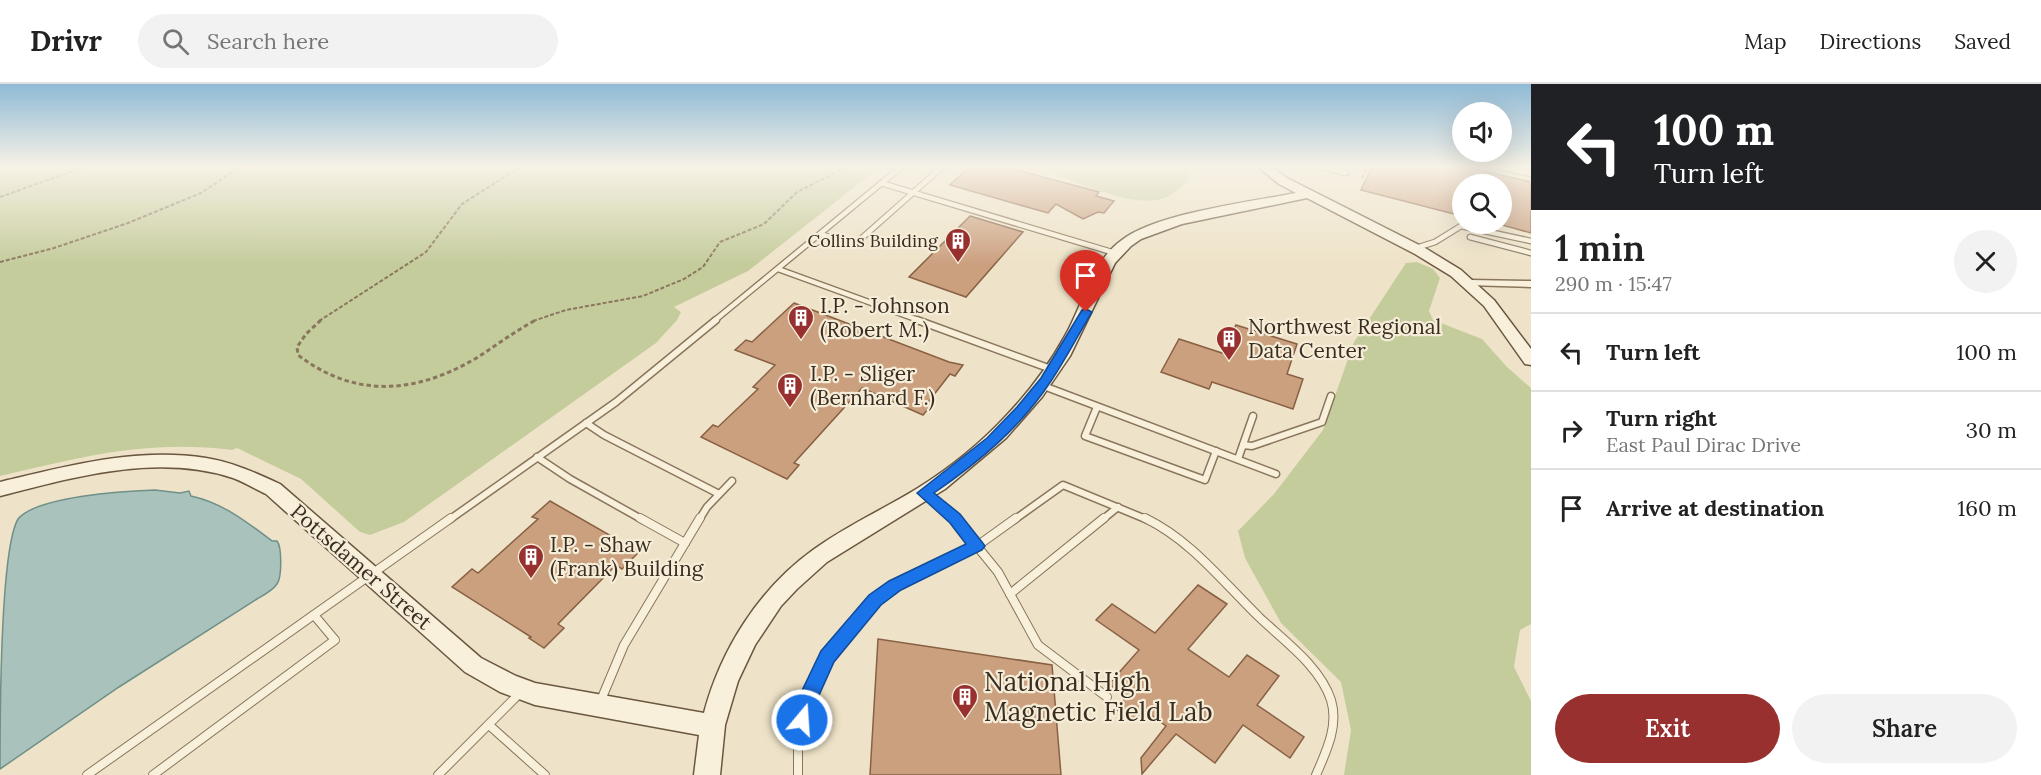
<!DOCTYPE html>
<meta charset="utf-8">
<style>
body{margin:0;font-family:Lora,serif;background:#f2f2f2;color:#222;height:100vh;display:flex;flex-direction:column;font-size:22px;white-space:nowrap}
*{box-sizing:border-box;margin:0}
p{font-size:20px;color:#767676}
.icon{flex:none;width:33px;height:33px;fill:none;stroke:currentColor;stroke-width:2;stroke-linecap:round;stroke-linejoin:round}
.map{position:relative;flex:1;overflow:hidden}
.sheet{display:flex;flex-direction:column;background:#fff;width:510px}
.sheet>*{flex:none}
.banner{background:#202124;color:#fff;overflow:hidden}
.buttons{position:absolute;left:1452px;top:18px;display:grid;gap:12px}
.buttons a{display:grid;place-items:center;width:60px;height:60px;border-radius:50%;background:#fff;box-shadow:0 6px 24px #0002;font-size:30px}
.pin{position:absolute;display:grid;place-items:center;width:51px;height:51px;color:#fff;margin:-62px -26px;border-radius:50% 50% 50% 0;rotate:-45deg;box-shadow:0 0 6px #0007}
.pin .icon{rotate:45deg}
.me{position:absolute;width:66px;margin:-33px;rotate:18deg;stroke-linejoin:round;filter:drop-shadow(0 0 4px #0008)}
.turn{display:flex;align-items:center;gap:21px;height:126px;padding:0 24px;font-size:27px}
.turn .icon{width:78px;height:78px;stroke-width:2.5}
.turn b{display:block;font-size:42px;line-height:51px}
.round{display:grid;place-items:center;flex:none;width:63px;height:63px;border-radius:32px;background:#f2f2f2}
.headline{display:flex;align-items:center;justify-content:space-between;height:102px;padding:0 24px}
h1{font-size:36px;font-weight:600;line-height:45px}
.cta{display:flex;gap:12px;margin-top:auto;padding:12px 24px}
.cta a{flex:1;height:69px;border-radius:36px;background:#97302f;color:#fff;font-size:24px;font-weight:600;line-height:69px;text-align:center}
.cta a+a{background:#f2f2f2;color:#222}
ul{padding:0;list-style:none}
li{display:flex;align-items:center;gap:18px;height:78px;padding:0 24px;border-top:2px solid #e0e0e0}
li div{flex:1}
li b{display:block;font-size:22px}
li em{font-style:normal}
header{display:flex;align-items:center;gap:36px;box-sizing:border-box;height:84px;padding:0 30px;background:#fff;border-bottom:2px solid #e0e0e0}
header strong{font-size:28px}
nav{display:flex;gap:33px;margin-inline-start:auto;font-size:21px}
.search{width:420px;height:54px;background:#f2f2f2;display:flex;align-items:center;gap:15px;box-sizing:border-box;padding:0 21px;border-radius:33px;color:#767676;font-size:22px}
main{display:flex;flex:1;min-height:0}
.map>svg:first-child{display:block}
</style>
<header>
<strong>Drivr</strong>
<div class="search"><svg class="icon" aria-label="search" viewBox="0 0 24 24"><circle cx="10" cy="10" r="6"/><path d="M15 15l6 6"/></svg>Search here</div>
<nav><a>Map</a><a>Directions</a><a>Saved</a></nav>
</header>
<main>
<div class="map">
<svg width="1531" height="691" viewBox="0 0 1531 691">
<rect width="100%" height="100%" fill="#eee3c8"/>
<g fill="#c5cc9c">
<path d="M0 83H880L748 187 674 223 681 228 677 236 656 259 404 438 370 451 360 448 301 395 237 364 232 366C148 355 81 373 0 392Z"/>
<path d="M1037 83H1188V97C1180 104 1172 112 1161 115 1128 124 1068 94 1037 83Z"/>
<polygon points="1417,178 1433,185 1440,194 1429,227 1433,236 1482,255 1507,283 1531,304 1531,540 1520,546 1514,583 1531,617 1531,691 1344,691 1351,646 1341,598 1281,539 1245,474 1238,447 1274,410 1323,346 1354,258 1406,179"/>
</g>
<path fill="#a9c2bb" stroke="#6f9089" stroke-width="1.5" d="M155 406 180 409 189 407 191 412C223 419 247 438 272 457H277C282 463 282 493 277 500 272 507 264 511 257 515L119 603 0 685C0 638 0 466 18 435 37 412 126 407 155 406Z"/>
<g fill="#cba07f" stroke="#886044" stroke-width="1.5">
<polygon points="969,83 1006,83 1099,108 1096,112 1114,117 1104,129 1098,128 1083,135 1056,120 1048,129 950,101"/>
<polygon points="1372,83 1466,83 1531,98 1531,149 1502,141 1502,100 1462,100 1462,132 1361,106"/>
<polygon points="970,132 1023,148 966,213 909,193"/>
<polygon points="794,219 949,278 963,281 955,292 950,290 929,317 933,319 923,331 862,304 794,379 799,381 787,395 701,353 713,341 718,343 758,305 753,303 775,281 735,266 746,256 752,258"/>
<polygon points="1236,241 1297,260 1287,290 1303,295 1293,325 1212,298 1209,305 1161,288 1179,255 1222,269"/>
<polygon points="550,417 639,468 622,485 616,481 558,540 564,544 544,564 529,554 531,553 452,503 472,485 478,489 538,435 532,433"/>
<polygon points="1198,501 1227,520 1188,565 1229,593 1247,571 1279,592 1257,621 1304,653 1290,674 1243,641 1215,679 1176,650 1142,690 1141,674 1166,642 1144,626 1134,638 1116,625 1126,613 1109,600 1139,566 1096,536 1112,520 1155,549"/>
<polygon points="878,555 1052,581 1061,691 870,691"/>
</g>
<g fill="none" stroke-linecap="round" stroke-linejoin="round">
<defs>
<g id="lane-far2">
<polyline points="1323,83 1346,89"/>
<polyline points="1500,83 1531,90"/>
<polyline points="881,99 1115,169"/>
<polyline points="820,150 854,161 942,83"/>
<polyline points="1470,153 1531,169"/>
<polyline points="1416,164 1435,158 1461,142 1531,157"/>
<polyline points="778,185 921,237"/>
<polyline points="714,237 901,83"/>
</g>
<g id="lane-far1">
<polyline points="917,236 1051,285"/>
<polyline points="1041,301 1276,390"/>
<polyline points="1097,323 1085,352 1205,396 1216,367"/>
<polyline points="586,339 604,351 719,410"/>
<polyline points="1243,361 1252,362 1322,338 1331,312"/>
<polyline points="537,373 570,395 643,436"/>
<polyline points="1238,375 1253,332"/>
<polyline points="924,409 956,436"/>
<polyline points="449,436 616,318 716,236"/>
<polyline points="699,436 707,423 732,397"/>
<polyline points="1014,436 1063,401 1148,436"/>
<polyline points="1102,436 1118,423"/>
</g>
<g id="lane">
<polyline points="640,434 685,459"/>
<polyline points="954,434 998,488 1038,561 1107,613"/>
<path d="M1145 434C1192 457 1222 497 1259 533 1284 557 1320 582 1331 616 1339 642 1326 668 1316 691"/>
<polyline points="1010,510 1104,434"/>
<polyline points="601,616 624,561 700,434"/>
<polyline points="489,641 545,691"/>
<polyline points="87,691 451,434"/>
<polyline points="153,691 335,556 314,531"/>
<polyline points="438,691 520,609"/>
<polyline points="798,691 798,654 807,617 828,572 875,516 895,502 977,462 1016,434"/>
</g>
<polygon id="street" points="1470,196 1531,197 1531,203 1467,201 1467,197"/>
<path id="secondary" d="M1258 83H1272L1287 94 1425 164 1461 186 1494 216 1531 265V281L1525 280 1484 222 1451 192 1415 170 1307 114 1182 140 1141 155 1131 162 1115 179 1070 272 1042 313 1006 354 945 405 827 478 797 505 781 522 755 561 738 597 725 641 720 691H694L699 651 535 621 500 608 465 588 266 410C255 405 244 398 233 394 157 369 75 393 0 412V398C67 382 136 363 206 374 232 378 256 389 280 400L481 574 516 592 535 599 704 629C721 565 759 505 813 466 846 442 884 425 918 404 950 384 980 360 1006 332 1029 308 1049 281 1065 252 1083 221 1091 178 1122 156 1158 129 1250 118 1296 109L1279 100Z"/>
</defs>
<use href="#lane-far2" stroke="#89765d" stroke-width="7"/>
<use href="#lane-far1" stroke="#89765d" stroke-width="9"/>
<use href="#lane" stroke="#89765d" stroke-width="10"/>
<use href="#street" stroke="#89765d" stroke-width="3"/>
<use href="#secondary" stroke="#6b5740" stroke-width="3"/>
<g stroke="#89765d" stroke-width="2" stroke-dasharray="4 2" stroke-linecap="butt">
<polyline points="1362,94 1367,83"/>
<polyline points="0,113 84,83"/>
<polyline points="0,178 54,164 128,139 201,109 240,83"/>
<polyline points="319,237 426,168 462,120 520,83"/>
<polyline points="533,237 566,226 643,212 684,195 703,183 720,158 764,140 797,108 847,83"/>
</g>
<path stroke="#89765d" stroke-width="3" stroke-dasharray="4.5 3" stroke-linecap="butt" d="M321 236 306 250 297 263 298 271C355 315 417 310 478 273 497 261 515 247 536 236"/>
<use href="#lane-far2" stroke="#f8f0db" stroke-width="4.5"/>
<use href="#lane-far1" stroke="#f8f0db" stroke-width="6"/>
<use href="#lane" stroke="#f8f0db" stroke-width="8"/>
<use href="#street" fill="#f8f0db" fill-rule="evenodd"/>
<use href="#secondary" fill="#f8f0db" fill-rule="evenodd"/>
</g>
<linearGradient id="sky" x2="0" y2="1"><stop stop-color="#8fbad6"/><stop offset="0.46" stop-color="#f7f2e6"/><stop offset="1" stop-color="#f7f2e6" stop-opacity="0"/></linearGradient>
<rect width="1531" height="180" fill="url(#sky)"/>
<path fill="#1a73e8" stroke="#114b97" stroke-width="1.5" d="M1086 225 1092 228C1078 251 1066 275 1051 297 1021 343 979 378 934 409L960 430 982 458 985 462 982 466 901 506 881 521 834 578 816 618 809 642 802 644 796 642 793 636 797 617 821 567 869 511 889 497 966 460 950 439 917 409 987 354 1017 323 1041 294 1082 226Z"/>
<defs>
<symbol id="building-pin" viewBox="-11 -11 22 30"><path d="M0 17L-7.5 6A9.5 9.5 0 1 1 7.5 6Z" fill="#97302f" stroke="#f5edd8"/><path d="M-4-6H4V6H1V3H-1V6H-4ZM-2.5-4.3h1.7v1.8h-1.7ZM.8-4.3h1.7v1.8H.8ZM-2.5-1h1.7V.8h-1.7ZM.8-1h1.7V.8H.8Z" fill="#fff"/></symbol>
</defs>
<g fill-rule="evenodd">
<use href="#building-pin" x="943" y="142" width="30" height="40"/>
<use href="#building-pin" x="786" y="219" width="30" height="40"/>
<use href="#building-pin" x="1214" y="240" width="30" height="40"/>
<use href="#building-pin" x="775" y="287" width="30" height="40"/>
<use href="#building-pin" x="516" y="458" width="30" height="40"/>
<use href="#building-pin" x="950" y="598" width="30" height="40"/>
</g>
<g text-anchor="middle" stroke-width="4.5" stroke-linejoin="round" paint-order="stroke">
<g font-size="18" fill="#3a2d20" stroke="#f5edd8" text-anchor="end">
<text x="938" y="163">Collins Building</text>
</g>
<g font-size="21" fill="#3a2d20" stroke="#f5edd8" text-anchor="start">
<text x="820" y="229">I.P. - Johnson<tspan x="820" dy="24">(Robert M.)</tspan></text>
<text x="1248" y="250">Northwest Regional<tspan x="1248" dy="24">Data Center</tspan></text>
<text x="810" y="297">I.P. - Sliger<tspan x="810" dy="24">(Bernhard F.)</tspan></text>
<text x="550" y="468">I.P. - Shaw<tspan x="550" dy="24">(Frank) Building</tspan></text>
</g>
<g font-size="21" fill="#3a2d20" stroke="#f5edd8">
<text transform="translate(361 483) rotate(41)" y="7">Pottsdamer Street</text>
</g>
<g font-size="26" fill="#3a2d20" stroke="#f5edd8" text-anchor="start">
<text x="984" y="607">National High<tspan x="984" dy="30">Magnetic Field Lab</tspan></text>
</g>
</g>
</svg>
<div class="buttons">
<a><svg class="icon" aria-label="sound" viewBox="0 0 24 24"><path d="M4 9h4l5-4v14l-5-4H4zM17 9q2 3 0 6"/></svg></a>
<a><svg class="icon" aria-label="search" viewBox="0 0 24 24"><circle cx="10" cy="10" r="6"/><path d="M15 15l6 6"/></svg></a>
</div>
<div class="pin" style="left:1086px;top:228px;background:#d93025"><svg class="icon" aria-label="arrive" viewBox="0 0 24 24"><path d="M6 21V4h12l-3 4 3 4H6"/></svg></div>
<svg class="me" style="left:802px;top:636px" viewBox="-20 -20 40 40"><circle r="17" fill="#1a73e8" stroke="#fff" stroke-width="3"/><path d="M0-11L8 9 0 5-8 9z" fill="#fff"/></svg>
</div>
<section class="sheet">
<div class="banner">
<div class="turn"><svg class="icon" aria-label="left" viewBox="0 0 24 24"><path d="M17 20v-9H6M10 6l-5 5 5 5"/></svg><div><b>100 m</b>Turn left</div></div>
</div>
<div class="headline"><div><h1>1 min</h1><p>290 m · 15:47</p></div><a class="round"><svg class="icon" aria-label="close" viewBox="0 0 24 24"><path d="M6 6l12 12M18 6L6 18"/></svg></a></div>
<ul>
<li><svg class="icon" aria-label="left" viewBox="0 0 24 24"><path d="M17 20v-9H6M10 6l-5 5 5 5"/></svg><div><b>Turn left</b></div><em>100 m</em></li>
<li><svg class="icon" aria-label="right" viewBox="0 0 24 24"><path d="M7 20v-9h11M14 6l5 5-5 5"/></svg><div><b>Turn right</b><p>East Paul Dirac Drive</p></div><em>30 m</em></li>
<li><svg class="icon" aria-label="arrive" viewBox="0 0 24 24"><path d="M6 21V4h12l-3 4 3 4H6"/></svg><div><b>Arrive at destination</b></div><em>160 m</em></li>
</ul>
<div class="cta"><a>Exit</a><a>Share</a></div>
</section>
</main>
